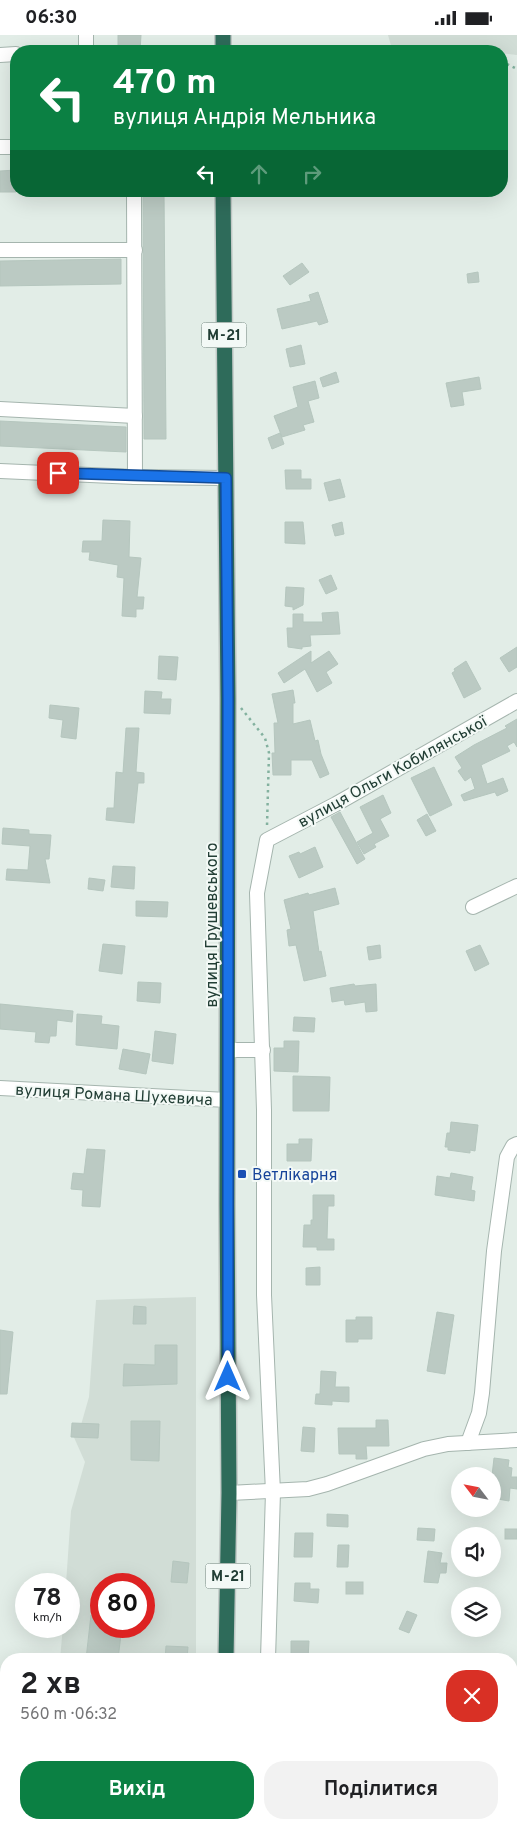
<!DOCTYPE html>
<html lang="uk">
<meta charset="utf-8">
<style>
body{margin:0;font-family:Overpass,sans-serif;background:#f2f2f2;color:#202124;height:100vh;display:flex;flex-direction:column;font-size:19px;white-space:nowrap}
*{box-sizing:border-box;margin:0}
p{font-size:16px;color:#757577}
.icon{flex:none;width:28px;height:28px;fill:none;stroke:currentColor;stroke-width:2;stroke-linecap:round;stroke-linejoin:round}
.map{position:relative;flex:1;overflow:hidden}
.details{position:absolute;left:0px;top:1618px;width:518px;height:176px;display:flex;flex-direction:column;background:#fff;border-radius:20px 20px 0 0;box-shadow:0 5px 20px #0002}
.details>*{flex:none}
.guide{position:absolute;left:10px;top:10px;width:498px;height:152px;border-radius:20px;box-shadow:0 5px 20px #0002;background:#0b8043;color:#fff;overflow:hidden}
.needle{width:32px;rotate:302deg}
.controls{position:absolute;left:451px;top:1432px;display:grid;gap:10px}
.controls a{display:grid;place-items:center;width:50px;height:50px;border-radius:50%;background:#fff;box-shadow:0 5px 20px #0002;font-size:25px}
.speed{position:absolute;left:15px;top:1538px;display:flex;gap:10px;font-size:25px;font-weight:700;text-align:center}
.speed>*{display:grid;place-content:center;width:65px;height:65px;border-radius:50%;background:#fff;box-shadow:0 5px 20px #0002;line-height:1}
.speed small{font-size:12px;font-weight:400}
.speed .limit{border:8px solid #d22;background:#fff;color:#111}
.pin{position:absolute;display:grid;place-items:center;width:42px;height:42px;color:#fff;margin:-21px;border-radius:10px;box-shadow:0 2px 8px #0006}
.me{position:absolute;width:55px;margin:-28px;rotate:0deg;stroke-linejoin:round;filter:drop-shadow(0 0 4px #0008)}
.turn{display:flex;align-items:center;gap:18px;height:105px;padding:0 20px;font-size:22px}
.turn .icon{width:65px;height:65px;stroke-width:2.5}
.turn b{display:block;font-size:35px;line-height:42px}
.lanes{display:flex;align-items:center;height:48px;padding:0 20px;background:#0003;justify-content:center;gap:25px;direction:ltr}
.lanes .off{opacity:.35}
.round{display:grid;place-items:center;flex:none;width:52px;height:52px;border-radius:20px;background:#f2f2f2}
.head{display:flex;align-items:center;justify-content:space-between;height:85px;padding:0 20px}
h1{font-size:30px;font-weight:700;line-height:38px}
.action{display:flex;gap:10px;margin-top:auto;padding:10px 20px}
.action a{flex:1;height:58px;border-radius:20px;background:#0b8043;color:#fff;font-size:20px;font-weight:700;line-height:58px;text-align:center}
.action a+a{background:#f2f2f2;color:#202124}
.status{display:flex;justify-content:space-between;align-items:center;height:35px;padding:0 25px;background:#fff;direction:ltr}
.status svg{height:14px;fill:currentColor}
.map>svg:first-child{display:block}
</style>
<div class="status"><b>06:30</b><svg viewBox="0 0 49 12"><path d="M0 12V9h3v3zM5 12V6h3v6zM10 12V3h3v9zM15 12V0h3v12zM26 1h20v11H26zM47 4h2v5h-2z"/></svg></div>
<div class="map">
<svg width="517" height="1793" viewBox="0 0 517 1793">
<rect width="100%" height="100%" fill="#e2ede7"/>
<g fill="#d1ddd6" fill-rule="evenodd">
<polygon points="388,0 517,0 517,20 501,18 501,16 392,14"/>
<path d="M196 1262V1624H60L63 1591H69V1549H66L71 1476 85 1427 72 1398 81 1390 89 1362 96 1265ZM101 1549H144V1591H101Z"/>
</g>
<g fill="#bbcac3" stroke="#b5c6be">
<polygon points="118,0 141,0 140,16 118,16"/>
<polygon points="16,135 16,157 0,157 0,136"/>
<polygon points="143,156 164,156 166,404 144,404"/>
<polygon points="121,224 121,249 0,251 0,226"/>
<polygon points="302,228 309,237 290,250 283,241"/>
<polygon points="478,237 479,247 468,248 467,239"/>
<polygon points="318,257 328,287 319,290 317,286 282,294 277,274 311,266 309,260"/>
<polygon points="301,310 305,329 290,332 286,314"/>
<polygon points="336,337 339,347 323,352 320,343"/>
<polygon points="479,342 481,354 462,357 464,370 451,372 446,348"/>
<polygon points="315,346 319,363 308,366 314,387 303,390 305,395 282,402 274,381 298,372 293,352"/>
<polygon points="0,386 126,392 126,417 0,411"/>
<polygon points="280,398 284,409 272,414 268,403"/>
<polygon points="285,435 301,435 301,444 311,444 311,454 286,454"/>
<polygon points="340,444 345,462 329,466 324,448"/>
<polygon points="103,485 130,486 129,522 141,523 137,562 144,562 143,574 136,574 136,582 122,581 124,543 117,542 118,530 89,525 90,517 82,517 83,506 102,506"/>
<polygon points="285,487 303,487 305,509 285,508"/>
<polygon points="342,487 344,499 335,501 332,490"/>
<polygon points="331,540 337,554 326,559 319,545"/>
<polygon points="286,552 304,553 303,570 293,575 293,572 285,571"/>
<polygon points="338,577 340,599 310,600 311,611 302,612 302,614 288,612 287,593 293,593 293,579 303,579 303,587 323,587 322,578"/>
<polygon points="517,612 517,632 509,637 500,623"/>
<polygon points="311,616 311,628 329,616 338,629 326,637 332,648 317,657 305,634 284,648 278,638"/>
<polygon points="159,621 178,622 176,645 158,644"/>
<polygon points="466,626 481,654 464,663 452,638 455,636 454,634"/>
<polygon points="293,655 295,668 293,668 293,689 310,685 315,706 318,705 321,719 329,739 320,743 312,725 291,725 291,740 273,740 272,718 275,718 274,688 278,688 272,659"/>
<polygon points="145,656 162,657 161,664 171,664 170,679 144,678"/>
<polygon points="50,670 79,673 76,704 61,702 63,685 49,683"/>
<polygon points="517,684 517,712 514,707 507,711 510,716 481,730 487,749 503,743 508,756 497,761 495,757 464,766 461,760 475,754 471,742 465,746 458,736 462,733 455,722 474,710 507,693 505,691"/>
<polygon points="126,693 139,693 136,737 144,738 144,748 138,748 134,788 106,785 107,773 114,773 116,737 123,738"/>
<polygon points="434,732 452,770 430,781 411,743"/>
<polygon points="383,760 391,778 380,784 389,801 374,809 376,812 364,819 357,807 373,798 360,772"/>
<polygon points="340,777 365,824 357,829 331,782"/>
<polygon points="427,779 436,796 426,801 417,785"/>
<polygon points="3,793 29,795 29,799 51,800 49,824 45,824 50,848 6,845 7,834 28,835 30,811 2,809"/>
<polygon points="315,812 323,832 299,843 289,821 299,817 300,819"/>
<polygon points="113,831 135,832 134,854 111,852"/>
<polygon points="89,843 105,845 103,856 88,854"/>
<polygon points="335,853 339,869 313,876 319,917 321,916 326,941 304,946 296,910 289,911 287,895 291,894 284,865 308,858 309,860"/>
<polygon points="136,866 168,867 167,882 136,881"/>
<polygon points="103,909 125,911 122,939 99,936"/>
<polygon points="380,910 381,923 369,925 367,912"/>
<polygon points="480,910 489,929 475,936 466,916"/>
<polygon points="138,947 161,948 160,968 137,966"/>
<polygon points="354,949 355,951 376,949 377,976 366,977 365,967 345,970 344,965 332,967 330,953"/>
<polygon points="0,969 73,976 72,987 57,985 56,1001 50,1001 49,1008 35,1007 36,997 0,994"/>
<polygon points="77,979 102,981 101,989 119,991 117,1014 76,1010"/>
<polygon points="294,982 315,983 314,997 293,996"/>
<polygon points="155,996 176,999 173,1029 152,1026"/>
<polygon points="284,1006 299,1006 298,1037 274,1036 274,1013 284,1013"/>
<polygon points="123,1014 150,1019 146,1039 119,1034"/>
<polygon points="293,1041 330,1042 329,1076 293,1076"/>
<polygon points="451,1087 478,1090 475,1116 470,1115 470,1118 448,1115 448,1112 445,1112 447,1098 450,1098"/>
<polygon points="299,1104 312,1104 311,1126 287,1126 287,1109 299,1109"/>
<polygon points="87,1114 105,1115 100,1172 82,1171 83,1155 71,1154 73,1138 84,1139"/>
<polygon points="451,1138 473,1142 471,1155 475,1156 474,1166 435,1160 437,1141 450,1143"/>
<polygon points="313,1160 334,1160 334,1171 328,1171 327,1204 334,1204 334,1215 317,1215 317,1212 303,1212 304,1190 311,1190 311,1185 313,1185"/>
<polygon points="320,1232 320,1250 306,1250 306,1233"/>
<polygon points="134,1271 146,1272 146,1289 133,1289"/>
<polygon points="437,1277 454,1280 445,1339 427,1336"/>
<polygon points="356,1282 372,1282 372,1304 358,1304 358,1307 346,1307 346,1285 356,1285"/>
<polygon points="0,1295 13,1297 7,1359 0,1359"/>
<polygon points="155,1310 177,1310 177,1349 123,1351 124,1329 155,1330"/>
<polygon points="321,1336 336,1337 335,1352 349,1352 349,1367 332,1366 332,1370 315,1369 316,1359 320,1359"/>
<polygon points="376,1385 388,1385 389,1411 366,1411 367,1424 356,1424 356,1419 339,1419 338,1393 376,1393"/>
<polygon points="131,1386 160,1386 159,1426 131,1425"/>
<polygon points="72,1388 99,1389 98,1403 71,1402"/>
<polygon points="303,1392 315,1393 314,1417 301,1416"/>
<polygon points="494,1423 509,1425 508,1432 512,1433 511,1442 517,1442 517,1454 510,1453 509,1466 492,1463 492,1441"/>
<polygon points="327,1479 348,1480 348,1492 327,1491"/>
<polygon points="418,1493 435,1494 434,1506 417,1505"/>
<rect x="505" y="1494" width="12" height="10"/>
<polygon points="295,1498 313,1498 312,1522 294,1522"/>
<polygon points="338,1510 349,1510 348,1532 337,1532"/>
<polygon points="428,1516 442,1518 440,1528 447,1528 446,1538 440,1538 438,1548 424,1547"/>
<polygon points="173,1526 189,1528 187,1548 171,1547"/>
<rect x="346" y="1547" width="17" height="12"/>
<polygon points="295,1548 310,1548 310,1554 319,1554 318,1568 294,1566"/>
<polygon points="407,1576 417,1580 409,1598 399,1594"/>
<polygon points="91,1580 101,1581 101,1591 122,1591 118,1624 86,1624"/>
<polygon points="291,1606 309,1606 308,1624 291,1624"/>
<polygon points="166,1611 188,1612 187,1624 165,1624"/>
</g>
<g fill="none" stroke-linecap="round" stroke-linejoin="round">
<defs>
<g id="minor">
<polyline points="86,16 86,0"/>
<polyline points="0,20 16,19"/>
<polyline points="0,112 16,112"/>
<polyline points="134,156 135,442"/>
<polyline points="0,215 135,215"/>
<polyline points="0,374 135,381"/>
<polyline points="0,436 135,442 225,443"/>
<polyline points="473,872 517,851"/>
<polyline points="228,1015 263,1015"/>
<polyline points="0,1053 227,1065"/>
<polyline points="468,1408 479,1378 482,1358 494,1216 507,1122 513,1111 517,1109"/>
<polyline points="229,1458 308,1454 327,1449 424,1414 448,1409 517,1405"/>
<polyline points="268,1624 273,1457 264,1260 264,1075 257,858 267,805 336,769 517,666"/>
<polyline points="511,1688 517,1688"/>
<polyline points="262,1793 262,1788"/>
</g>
<g id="highway">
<polyline points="223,0 223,16"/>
<polyline points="223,156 228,663 227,1169 229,1458 226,1624"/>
<polyline points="225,1793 225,1788"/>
</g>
</defs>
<use href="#minor" stroke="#a5b5ae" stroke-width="16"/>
<use href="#highway" stroke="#c1c9c6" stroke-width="18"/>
<g stroke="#83b19f" stroke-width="2.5" stroke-dasharray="2.5 4" stroke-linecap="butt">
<polyline points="501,26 517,34"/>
<polyline points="241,673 265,703 269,718 267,791"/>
</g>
<use href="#minor" stroke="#fff" stroke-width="14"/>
<use href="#highway" stroke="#2e6b5a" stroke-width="15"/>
</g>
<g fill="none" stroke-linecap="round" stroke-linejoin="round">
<defs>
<polyline id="route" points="58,438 226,443 228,663 228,1342"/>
</defs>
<use href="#route" stroke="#114b97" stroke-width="12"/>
<use href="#route" stroke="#1a73e8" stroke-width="9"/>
</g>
<rect fill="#1a4fb4" stroke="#f3f9f6" stroke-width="2" x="237" y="1134" width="10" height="10" rx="2.5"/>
<g text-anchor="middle" stroke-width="4" stroke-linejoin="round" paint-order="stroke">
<g fill="#f3f9f6" stroke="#61766f" stroke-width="1">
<rect x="201.5" y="287.5" width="45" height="25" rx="4"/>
<rect x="205.5" y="1528.5" width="45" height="25" rx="4"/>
</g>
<g font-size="15" font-weight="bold" fill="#223e35">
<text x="224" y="305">М-21</text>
<text x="228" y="1546">М-21</text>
</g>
<g font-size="16" fill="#223e35" stroke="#f3f9f6">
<text transform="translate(392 736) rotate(-29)" y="6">вулиця Ольги Кобилянської</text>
<text transform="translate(211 890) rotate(-90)" y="6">вулиця Грушевського</text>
<text transform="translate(114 1059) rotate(3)" y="6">вулиця Романа Шухевича</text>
</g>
<g font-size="16" fill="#164399" stroke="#f3f9f6" text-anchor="start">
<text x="252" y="1145">Ветлікарня</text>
</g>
</g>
</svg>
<div class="controls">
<a><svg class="needle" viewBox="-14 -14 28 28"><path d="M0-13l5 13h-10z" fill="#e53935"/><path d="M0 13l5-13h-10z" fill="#757577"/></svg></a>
<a><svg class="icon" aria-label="sound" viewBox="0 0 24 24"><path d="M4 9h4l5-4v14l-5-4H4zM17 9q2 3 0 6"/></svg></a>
<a><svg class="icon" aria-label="layers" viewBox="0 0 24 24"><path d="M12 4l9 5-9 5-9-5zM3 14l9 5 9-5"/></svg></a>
</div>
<div class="speed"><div>78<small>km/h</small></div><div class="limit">80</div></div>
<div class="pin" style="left:58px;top:438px;background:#d93025"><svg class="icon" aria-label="arrive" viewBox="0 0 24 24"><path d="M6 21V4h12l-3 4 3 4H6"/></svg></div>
<svg class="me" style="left:228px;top:1342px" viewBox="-20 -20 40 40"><path d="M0-17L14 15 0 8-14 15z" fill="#1a73e8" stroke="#fff" stroke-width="4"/></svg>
<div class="guide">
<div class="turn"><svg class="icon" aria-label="left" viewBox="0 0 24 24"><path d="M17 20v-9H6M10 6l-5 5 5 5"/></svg><div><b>470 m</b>вулиця Андрія Мельника</div></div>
<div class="lanes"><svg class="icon" aria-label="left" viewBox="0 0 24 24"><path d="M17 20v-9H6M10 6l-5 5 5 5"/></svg><svg class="icon off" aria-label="ahead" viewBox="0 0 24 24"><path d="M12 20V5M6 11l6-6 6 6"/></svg><svg class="icon off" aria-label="right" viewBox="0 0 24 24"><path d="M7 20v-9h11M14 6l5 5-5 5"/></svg></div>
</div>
<section class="details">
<div class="head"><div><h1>2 хв</h1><p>560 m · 06:32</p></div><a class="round" style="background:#d93025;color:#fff"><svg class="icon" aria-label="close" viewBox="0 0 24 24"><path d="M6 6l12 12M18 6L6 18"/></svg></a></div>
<div class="action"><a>Вихід</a><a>Поділитися</a></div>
</section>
</div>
